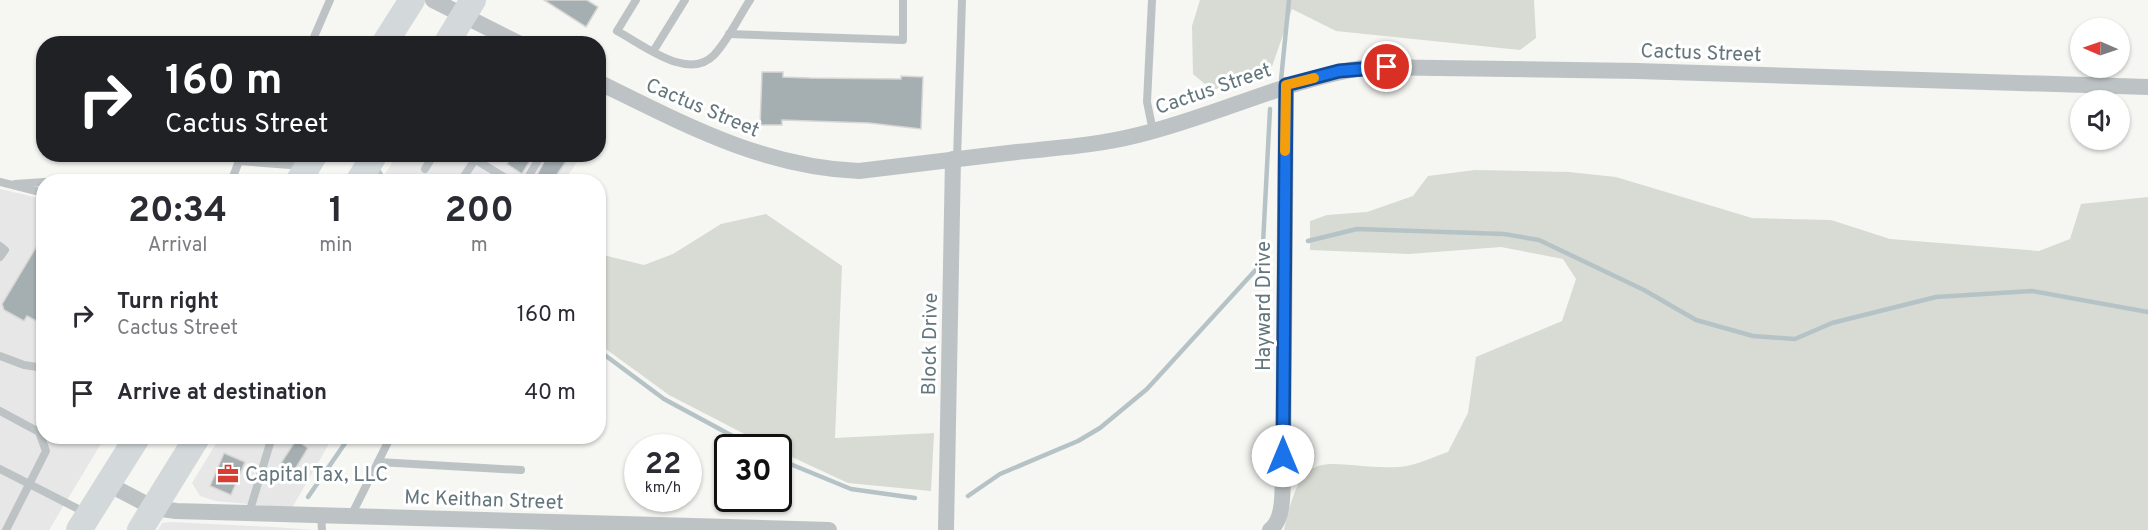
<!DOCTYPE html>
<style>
body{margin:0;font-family:Overpass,sans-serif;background:#f2f2f3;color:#2b2b33;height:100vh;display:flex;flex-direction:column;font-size:22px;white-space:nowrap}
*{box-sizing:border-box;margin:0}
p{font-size:20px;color:#7c7c81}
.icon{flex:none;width:33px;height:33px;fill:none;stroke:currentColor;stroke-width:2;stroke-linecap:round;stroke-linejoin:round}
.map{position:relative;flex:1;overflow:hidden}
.sheet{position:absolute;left:36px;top:174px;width:570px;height:270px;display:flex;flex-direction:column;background:#fff;border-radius:24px;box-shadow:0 2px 4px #0004}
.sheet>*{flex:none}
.guide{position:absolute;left:36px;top:36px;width:570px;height:126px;border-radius:24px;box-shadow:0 2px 4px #0004;background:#202124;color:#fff;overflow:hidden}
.needle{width:39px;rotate:272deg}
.fabs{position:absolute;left:2070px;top:18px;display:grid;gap:12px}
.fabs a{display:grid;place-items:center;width:60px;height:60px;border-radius:50%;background:#fff;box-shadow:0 2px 4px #0004;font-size:30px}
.speed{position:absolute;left:624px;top:434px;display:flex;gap:12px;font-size:30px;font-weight:700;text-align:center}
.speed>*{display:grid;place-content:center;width:78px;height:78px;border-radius:50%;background:#fff;box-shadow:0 2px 4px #0004;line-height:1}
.speed small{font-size:15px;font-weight:400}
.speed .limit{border:3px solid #111;border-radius:9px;background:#fff;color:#111}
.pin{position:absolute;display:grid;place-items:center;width:51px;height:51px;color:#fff;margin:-26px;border:3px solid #fff;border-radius:50%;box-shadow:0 2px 6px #0007}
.me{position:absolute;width:66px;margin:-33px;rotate:0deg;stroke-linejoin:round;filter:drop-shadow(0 0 4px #0008)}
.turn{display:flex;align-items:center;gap:21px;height:126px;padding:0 30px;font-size:27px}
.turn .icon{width:78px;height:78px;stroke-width:2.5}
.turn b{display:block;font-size:42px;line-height:51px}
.eta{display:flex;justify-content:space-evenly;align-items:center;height:102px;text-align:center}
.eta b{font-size:36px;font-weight:700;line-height:42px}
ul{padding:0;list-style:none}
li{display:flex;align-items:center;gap:18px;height:78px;padding:0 30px}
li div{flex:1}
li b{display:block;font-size:22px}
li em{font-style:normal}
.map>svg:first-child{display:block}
</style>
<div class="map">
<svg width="2148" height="530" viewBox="0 0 2148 530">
<rect width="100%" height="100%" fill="#f6f6f3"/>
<g fill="#e7e7e7">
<polygon points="397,155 582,155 564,181 380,182"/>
<polygon points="0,189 43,199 44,436 105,437 49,530 0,530"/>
<polygon points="220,437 333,437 292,508 216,501 200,496 192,483"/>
<polygon points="172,522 273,527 315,530 158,530 162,523"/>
</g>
<g fill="#d7dbd3">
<polygon points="1200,0 1534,0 1536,38 1520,50 1336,31 1292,9 1268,78 1212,90 1193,74 1192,26"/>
<path d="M1475 170 1569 172 1616 177 1752 218 1831 220 1890 239 2039 251 2070 239 2081 204 2148 197V530H1284C1304 438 1325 470 1399 467 1415 466 1433 457 1448 452L1468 413 1476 357 1562 321 1576 279 1563 259 1501 247 1409 254 1310 250V221L1327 215 1367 212 1413 196 1428 176Z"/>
<polygon points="766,214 842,266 835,438 934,433 931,491 848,483 779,451 778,447 770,447 669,395 599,344 599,254 644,265 673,254 721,224"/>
</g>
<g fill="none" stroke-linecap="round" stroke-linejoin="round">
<g stroke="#b6c3c6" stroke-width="4.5">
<polyline points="1281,80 1289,0"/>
<polyline points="1308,241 1357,229 1504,234 1539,240 1644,290 1696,320 1753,336 1795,339 1832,323 1936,297 2032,291 2148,312"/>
<polyline points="598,350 664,399 753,447"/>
<polyline points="778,459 851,489 915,498"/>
<polyline points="968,496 1000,474 1078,441 1100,428 1147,389 1262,263 1270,109"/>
<polyline points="308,497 350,436"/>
</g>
</g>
<g fill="#a5afb2" stroke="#d8d7d6" stroke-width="1.5">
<polygon points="544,0 587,0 598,7 586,27"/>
<polygon points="762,72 783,72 783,77 810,78 901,79 901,76 923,77 921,129 869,123 782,120 782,125 760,125"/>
<polygon points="513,154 534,154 522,174 507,164"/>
<polygon points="548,154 559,154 567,160 552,182 546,182 537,175"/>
<polygon points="44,234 44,325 27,316 24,321 4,310 2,304"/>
<polygon points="296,440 308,448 294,471 281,463"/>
<polygon points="224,453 245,462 231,495 210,486"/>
</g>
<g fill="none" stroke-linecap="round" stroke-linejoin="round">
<g stroke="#bdc3c5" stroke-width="8">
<path d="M636 0 617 31C642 44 688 82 714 55 729 39 738 18 750 0"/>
<polyline points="1152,0 1147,102 1153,131"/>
<polyline points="729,34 903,40 903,0"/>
<polyline points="311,44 330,0"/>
<polyline points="654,50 685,0"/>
<polyline points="957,159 962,0"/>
<polyline points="476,160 512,182"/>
<polyline points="373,164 383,182"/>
<polyline points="425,169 434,154"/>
<polyline points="0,182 44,193"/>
<polyline points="50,182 80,182"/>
<polyline points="231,182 239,161 303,166"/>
<polyline points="460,182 479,154"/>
<polyline points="525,182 542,154"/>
<polyline points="15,184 44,182"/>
<polyline points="0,246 5,250 0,257"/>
<polyline points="0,356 24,365 44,368"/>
<polyline points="0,411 39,432 46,451 6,530"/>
<polyline points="378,462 521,470"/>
<polyline points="0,469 88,514"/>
<polyline points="249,513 271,440 263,436"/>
<polyline points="321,515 322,530"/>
<polyline points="351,516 391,436"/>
</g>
<g stroke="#bdc3c5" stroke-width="16">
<polyline points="433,0 520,44"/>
<path d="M598 82C684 124 762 167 859 171 911 165 964 158 1017 152 1057 148 1099 145 1138 135 1217 116 1289 78 1369 67L1637 71 2148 87"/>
<polyline points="108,484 154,508 176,511 829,530"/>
<polyline points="946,530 953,159"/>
<path d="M1270 530C1284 519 1282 495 1283 479L1286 85"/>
</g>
<g stroke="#d3d8da" stroke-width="26">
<polyline points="384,44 412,0"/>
<polyline points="446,44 473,0"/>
<polyline points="298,182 315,154"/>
<polyline points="358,182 375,154"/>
<polyline points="79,530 138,436"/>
<polyline points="140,530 198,436"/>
</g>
</g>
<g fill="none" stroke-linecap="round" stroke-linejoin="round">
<defs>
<polyline id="route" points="1283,456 1286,85 1339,71 1387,67"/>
</defs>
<use href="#route" stroke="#114b97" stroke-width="15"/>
<use href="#route" stroke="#1a73e8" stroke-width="10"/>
<polyline stroke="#f59e0b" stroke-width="10" points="1285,151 1286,85 1314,78"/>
</g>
<defs>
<symbol id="office-bare" viewBox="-9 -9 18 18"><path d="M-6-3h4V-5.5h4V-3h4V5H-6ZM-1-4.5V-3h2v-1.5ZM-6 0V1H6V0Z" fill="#d63e34" stroke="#fff" stroke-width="2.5" paint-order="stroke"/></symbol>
</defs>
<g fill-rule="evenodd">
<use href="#office-bare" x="213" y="459" width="30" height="30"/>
</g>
<g text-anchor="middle" stroke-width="6" stroke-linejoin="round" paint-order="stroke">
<g font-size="20" fill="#63767c" stroke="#fff">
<text transform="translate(1701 52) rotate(2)" y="7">Cactus Street</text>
<text transform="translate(1213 88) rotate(-19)" y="7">Cactus Street</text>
<text transform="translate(703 107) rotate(23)" y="7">Cactus Street</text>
<text transform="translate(1263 306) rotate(-90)" y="7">Hayward Drive</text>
<text transform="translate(929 344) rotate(-89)" y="7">Block Drive</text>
<text transform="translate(484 499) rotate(2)" y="7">Mc Keithan Street</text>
</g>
<g font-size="20" fill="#63767c" stroke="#fff" text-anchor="start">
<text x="245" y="481">Capital Tax, LLC</text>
</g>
</g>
</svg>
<div class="fabs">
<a><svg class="needle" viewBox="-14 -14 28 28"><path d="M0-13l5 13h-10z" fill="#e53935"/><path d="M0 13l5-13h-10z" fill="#7c7c81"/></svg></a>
<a><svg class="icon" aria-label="sound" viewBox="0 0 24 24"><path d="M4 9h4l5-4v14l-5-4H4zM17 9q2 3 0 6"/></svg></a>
</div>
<div class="speed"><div>22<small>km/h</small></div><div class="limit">30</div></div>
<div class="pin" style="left:1387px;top:67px;background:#d93025"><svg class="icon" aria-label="arrive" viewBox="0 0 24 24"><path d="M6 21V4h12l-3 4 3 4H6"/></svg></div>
<svg class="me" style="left:1283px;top:456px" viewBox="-20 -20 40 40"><circle r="19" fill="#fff"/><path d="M0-13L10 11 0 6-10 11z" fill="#1a73e8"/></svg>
<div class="guide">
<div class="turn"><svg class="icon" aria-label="right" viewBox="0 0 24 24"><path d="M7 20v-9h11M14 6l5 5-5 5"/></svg><div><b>160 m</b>Cactus Street</div></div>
</div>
<section class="sheet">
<div class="eta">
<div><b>20:34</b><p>Arrival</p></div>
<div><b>1</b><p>min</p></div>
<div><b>200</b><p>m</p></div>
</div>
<ul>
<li><svg class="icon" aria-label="right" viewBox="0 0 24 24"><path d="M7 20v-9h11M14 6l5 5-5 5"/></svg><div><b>Turn right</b><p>Cactus Street</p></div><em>160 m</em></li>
<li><svg class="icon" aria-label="arrive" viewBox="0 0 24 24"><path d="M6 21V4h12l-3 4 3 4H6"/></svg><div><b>Arrive at destination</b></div><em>40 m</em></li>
</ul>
</section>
</div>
